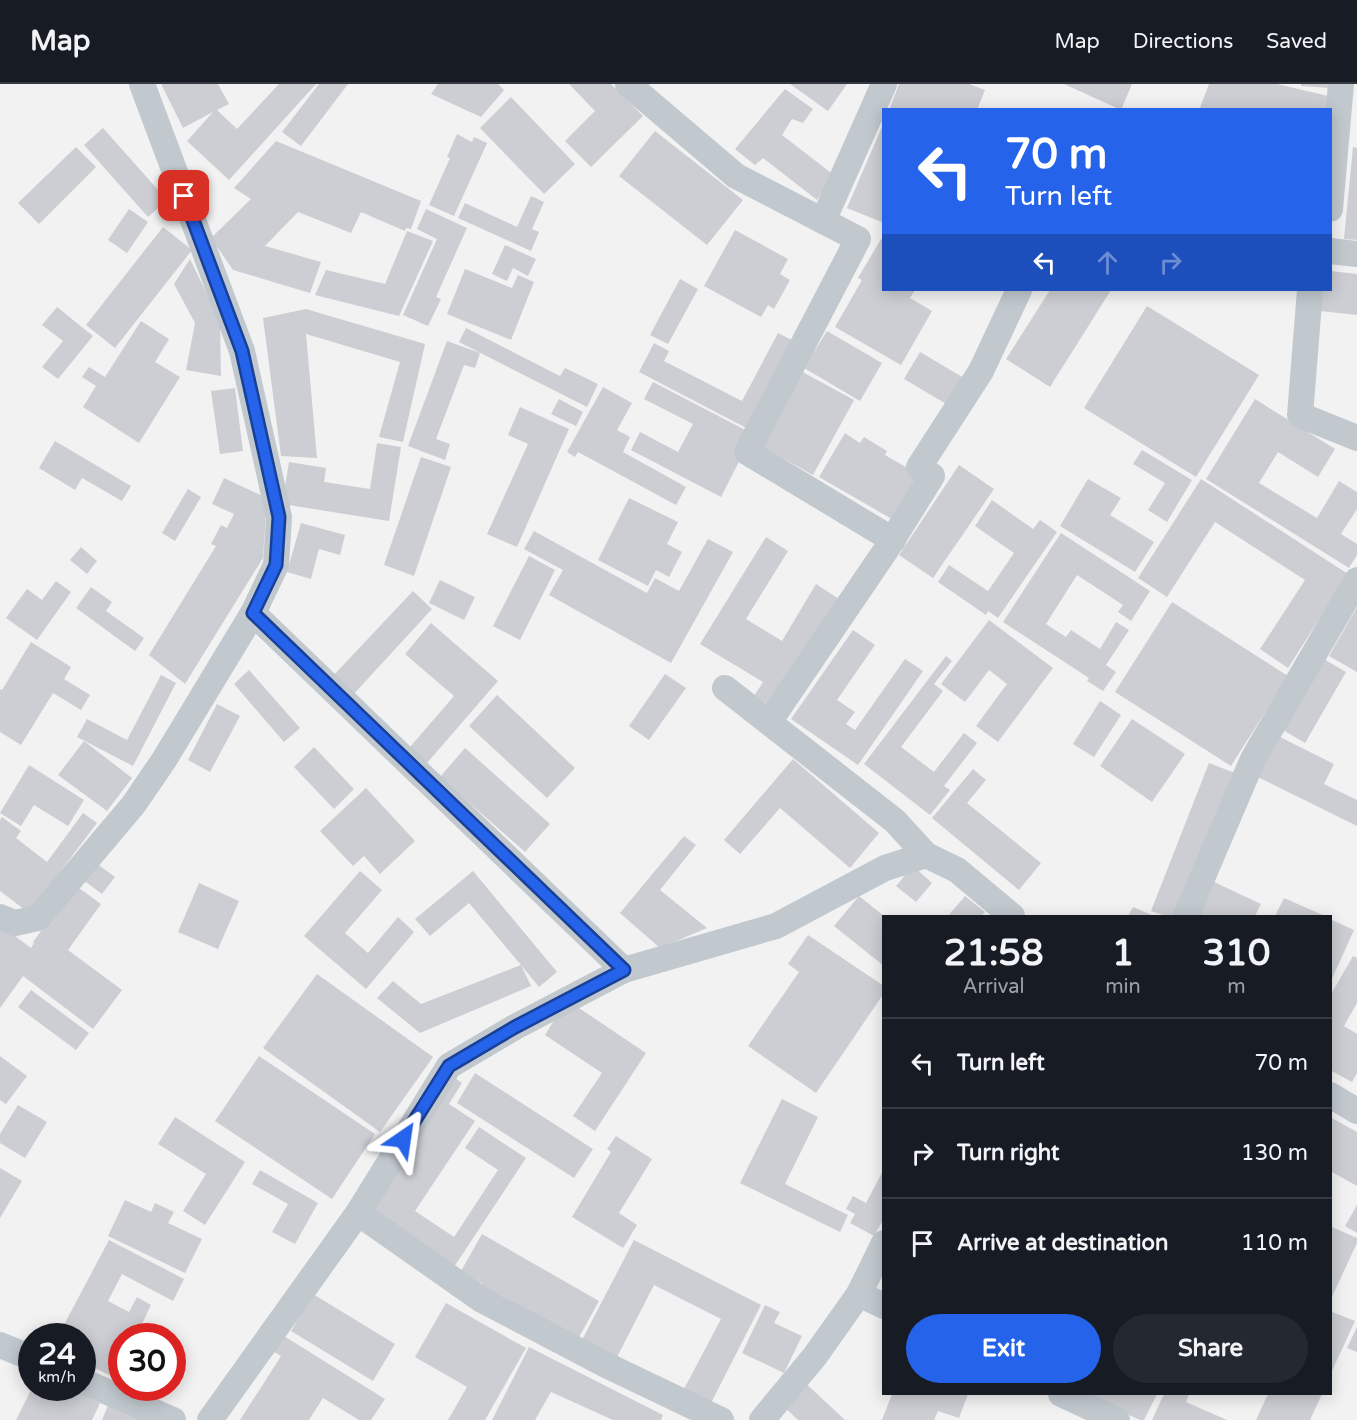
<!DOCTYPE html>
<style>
body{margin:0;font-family:"Varela Round",sans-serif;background:#242831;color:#f1f3f6;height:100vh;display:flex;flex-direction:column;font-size:22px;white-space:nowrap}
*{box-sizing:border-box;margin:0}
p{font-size:20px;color:#9ea1a6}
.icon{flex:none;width:33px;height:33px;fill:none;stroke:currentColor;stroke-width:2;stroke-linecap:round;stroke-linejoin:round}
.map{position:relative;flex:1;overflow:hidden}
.drawer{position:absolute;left:882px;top:831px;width:450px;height:480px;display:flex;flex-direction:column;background:#171b24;border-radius:0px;box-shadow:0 3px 15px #0003}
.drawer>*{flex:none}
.guide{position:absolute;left:882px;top:24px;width:450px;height:183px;border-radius:0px;box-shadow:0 3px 15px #0003;background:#2563eb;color:#fff;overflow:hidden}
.speed{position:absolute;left:18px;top:1239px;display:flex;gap:12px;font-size:30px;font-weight:700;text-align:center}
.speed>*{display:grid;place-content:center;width:78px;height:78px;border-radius:50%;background:#171b24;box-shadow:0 3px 15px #0003;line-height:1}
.speed small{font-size:15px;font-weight:400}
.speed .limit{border:9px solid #d22;background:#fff;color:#111}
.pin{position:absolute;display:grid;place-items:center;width:51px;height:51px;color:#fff;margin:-26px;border-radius:12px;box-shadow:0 3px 9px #0006}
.me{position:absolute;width:66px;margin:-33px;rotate:32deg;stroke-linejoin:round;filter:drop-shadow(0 0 4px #0008)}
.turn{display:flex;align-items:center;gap:21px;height:126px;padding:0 24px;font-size:27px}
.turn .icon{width:78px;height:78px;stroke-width:2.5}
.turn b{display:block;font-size:42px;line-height:51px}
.lanes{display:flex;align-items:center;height:57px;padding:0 24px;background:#0003;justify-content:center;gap:30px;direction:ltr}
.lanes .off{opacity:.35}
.eta{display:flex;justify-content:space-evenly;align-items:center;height:102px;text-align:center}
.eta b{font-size:36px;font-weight:700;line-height:42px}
.primary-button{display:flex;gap:12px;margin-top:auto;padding:12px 24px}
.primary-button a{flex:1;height:69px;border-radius:36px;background:#2563eb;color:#fff;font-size:24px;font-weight:700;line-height:69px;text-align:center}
.primary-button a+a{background:#242831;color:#f1f3f6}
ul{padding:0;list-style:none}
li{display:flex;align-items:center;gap:18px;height:90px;padding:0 24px;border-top:2px solid #363941}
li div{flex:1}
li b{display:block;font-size:22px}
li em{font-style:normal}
header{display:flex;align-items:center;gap:36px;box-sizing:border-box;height:84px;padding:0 30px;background:#171b24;border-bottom:2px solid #363941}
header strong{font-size:28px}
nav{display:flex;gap:33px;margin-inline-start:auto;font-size:21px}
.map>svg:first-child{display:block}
</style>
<header>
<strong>Map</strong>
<nav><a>Map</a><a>Directions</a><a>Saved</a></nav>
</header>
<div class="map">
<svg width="1357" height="1336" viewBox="0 0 1357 1336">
<rect width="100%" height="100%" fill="#f3f2f2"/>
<g fill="#ccced3">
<polygon points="161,0 218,0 229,20 217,26 237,45 279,0 316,0 229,96 187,57 213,28 183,44"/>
<polygon points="319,0 348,0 301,62 282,48"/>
<polygon points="438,0 498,0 504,6 481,33 431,10"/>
<polygon points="569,0 611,0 643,32 591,83 565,57 595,27"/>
<polygon points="790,0 847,0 828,27"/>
<polygon points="899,0 969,0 985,6 977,26 889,26"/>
<polygon points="1064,0 1132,0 1121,26"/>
<polygon points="1209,0 1277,0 1337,14 1330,26 1199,26"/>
<polygon points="1301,0 1330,0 1330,4 1301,2"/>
<polygon points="785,5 813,25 803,39 792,35 782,51 834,91 817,116 763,74 755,81 735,65"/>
<polygon points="511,13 575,80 544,110 480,44"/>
<polygon points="884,38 884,139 847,124"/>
<polygon points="103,44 167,116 148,133 84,61"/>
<polygon points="655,47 743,116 707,161 619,92"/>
<polygon points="457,50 472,58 474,53 487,59 454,132 429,121 450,74 447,73"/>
<polygon points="276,57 421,117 411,145 406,144 405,147 361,128 351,149 298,128 265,162 321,178 310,209 233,186 211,154 251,115 234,104"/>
<polygon points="76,63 96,83 39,140 18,119"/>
<polygon points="1353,63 1357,64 1357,156 1344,155"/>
<polygon points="531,112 544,118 532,145 539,148 531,167 458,134 465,119 517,143"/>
<polygon points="129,125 148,138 127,169 108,156"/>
<polygon points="426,125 467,144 436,213 441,215 428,242 403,231 437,155 417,145"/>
<polygon points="163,143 192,166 115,264 86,241"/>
<polygon points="735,146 788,175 780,190 790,196 774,225 768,221 761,233 704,202"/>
<polygon points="407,147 433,157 399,232 315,211 326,186 385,200"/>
<polygon points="881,155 884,157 884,206 915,206 910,214 932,227 901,281 835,243 862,196 858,194"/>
<polygon points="505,161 536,175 528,192 513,184 507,197 492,190"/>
<polygon points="190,175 220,237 221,292 186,286 195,239 174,200"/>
<polygon points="465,185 512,204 518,191 534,198 511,256 447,230"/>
<polygon points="1330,187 1357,190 1357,231 1320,227 1323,206 1330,206"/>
<polygon points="680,195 698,205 668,260 650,251"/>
<polygon points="1050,206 1111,206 1050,303 1006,275"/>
<polygon points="1147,222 1259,291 1196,393 1084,324"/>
<polygon points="57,223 93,252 58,295 42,283 63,257 42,241"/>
<polygon points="306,225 425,260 403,358 379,353 400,278 306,250 317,374 281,372 263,234"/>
<polygon points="141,237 169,255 155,278 180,293 139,359 83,323 96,302 82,293 89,283 105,293"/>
<polygon points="466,244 560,292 565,284 598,300 587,323 459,258"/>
<polygon points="827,247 882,279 860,317 804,284"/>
<polygon points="778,249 798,259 752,347 639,288 654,259 669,267 664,277 742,317"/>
<polygon points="447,257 480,269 475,284 464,281 436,355 450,360 445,376 408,362"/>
<polygon points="920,268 964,294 948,321 904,295"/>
<polygon points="799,286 854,316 813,391 759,361"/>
<polygon points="653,298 753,350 721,413 631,366 640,348 678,368 693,340 644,315"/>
<polygon points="603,303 632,319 617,346 630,353 623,368 686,403 676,421 578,368 575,373 567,368"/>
<polygon points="235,304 243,367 220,370 211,307"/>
<polygon points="559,315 583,328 576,342 551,330"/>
<polygon points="1255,315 1335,365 1318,393 1278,368 1259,399 1317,434 1339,397 1357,408 1357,425 1341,450 1357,460 1357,471 1349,484 1206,395"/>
<polygon points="520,323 569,345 517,463 487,450 528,360 508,351"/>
<polygon points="845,349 860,359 864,353 887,367 885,371 923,393 897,438 819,393"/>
<polygon points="55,357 131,402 122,417 82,394 75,406 39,384"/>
<polygon points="377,359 401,363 389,437 282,420 289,378 326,384 324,398 370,405"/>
<polygon points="1142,366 1192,396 1167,438 1148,426 1165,399 1133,380"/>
<polygon points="421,373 451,383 414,492 384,481"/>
<polygon points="959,381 994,405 933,494 899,471"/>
<polygon points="224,394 267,414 263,474 185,600 149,571 216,462 211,460 221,441 227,444 234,430 212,420"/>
<polygon points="1088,395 1121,414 1110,431 1154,458 1135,488 1060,442"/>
<polygon points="1201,395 1348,490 1288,584 1260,565 1305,496 1215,438 1167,513 1138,494"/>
<polygon points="188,405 201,413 175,457 162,449"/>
<polygon points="629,414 678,438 667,460 682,468 669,493 656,486 648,502 598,476"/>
<polygon points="992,416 1033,445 1040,436 1057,448 998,534 988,527 986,531 938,498 949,481 988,507 1014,469 975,442"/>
<polygon points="301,439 345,451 340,471 319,465 311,495 287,488"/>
<polygon points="534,447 647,509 655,494 679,507 708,455 733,468 671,579 549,511 563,486 524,465"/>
<polygon points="1061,449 1150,507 1131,537 1118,528 1123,521 1077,491 1046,540 1066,553 1071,546 1100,565 1116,538 1129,546 1106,581 1116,588 1103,607 1087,597 1089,594 1003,538"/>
<polygon points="766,453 788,467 746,535 782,557 816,500 839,515 773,623 754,612 763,598 700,560"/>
<polygon points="81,463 97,477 87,490 70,476"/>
<polygon points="529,472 555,486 520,556 493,542"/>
<polygon points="440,496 475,513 464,536 429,519"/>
<polygon points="56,497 71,508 37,556 6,534 27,505 42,516"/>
<polygon points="91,503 112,518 106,527 144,554 135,567 76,524"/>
<polygon points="413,507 432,525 351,613 331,594"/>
<polygon points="1172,518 1288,592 1231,682 1115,608"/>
<polygon points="1357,523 1357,588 1329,572"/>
<polygon points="989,536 1053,584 998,658 976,642 1007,600 989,586 965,618 941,600"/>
<polygon points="431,539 498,597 427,679 410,663 454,612 405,570"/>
<polygon points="853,546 875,561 837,616 855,628 846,640 855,646 905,575 923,587 858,681 791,635"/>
<polygon points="31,558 71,583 64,595 90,611 81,626 53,609 21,661 0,648 0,605 2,606"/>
<polygon points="946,572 952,577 934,600 943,607 901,663 934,688 964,649 977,659 944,702 950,706 930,731 864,680"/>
<polygon points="1322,574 1346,588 1305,659 1281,645"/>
<polygon points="249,586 300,644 284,658 234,600"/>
<polygon points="665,590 686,604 649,656 629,642"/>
<polygon points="161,591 176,599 133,682 77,653 87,635 127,656"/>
<polygon points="497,611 575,684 547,714 469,642"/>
<polygon points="1100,617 1121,631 1094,673 1073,660"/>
<polygon points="217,620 240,632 210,688 188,676"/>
<polygon points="1132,635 1185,670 1152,718 1100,682"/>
<polygon points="1274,650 1334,680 1324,700 1357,716 1357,742 1254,691"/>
<polygon points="84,657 132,694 107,727 58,691"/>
<polygon points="314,663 354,705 334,725 294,683"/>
<polygon points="465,664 550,740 525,768 440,693"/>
<polygon points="793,675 879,749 850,784 780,724 740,770 724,756"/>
<polygon points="1209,679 1235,689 1179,832 1166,832 1151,827"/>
<polygon points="29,681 84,716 68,742 34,721 21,742 0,729"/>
<polygon points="973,685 986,696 967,719 1041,779 1019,806 932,734"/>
<polygon points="366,704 415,757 380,790 364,772 353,782 320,747"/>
<polygon points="83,729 97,739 29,829 0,807 0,736 2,733 21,747 16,754 47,778"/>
<polygon points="684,752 696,761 660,806 707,844 660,864 620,829"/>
<polygon points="96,779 115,793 102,810 83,796"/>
<polygon points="913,782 932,799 916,818 896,802"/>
<polygon points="360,787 382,806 345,849 368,869 398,833 414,848 366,905 304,852"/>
<polygon points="473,787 557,888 539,903 521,881 531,902 420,949 377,914 393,897 421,920 521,881 469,819 430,852 415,835"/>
<polygon points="1212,797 1261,820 1255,832 1195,832"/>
<polygon points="199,799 239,817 218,865 178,848"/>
<polygon points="75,801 101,820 68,866 122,906 93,945 23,892 0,924 0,841 31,864 34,859 33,858"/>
<polygon points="859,812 884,832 884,882 834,842"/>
<polygon points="965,812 985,828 981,832 948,832"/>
<polygon points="1284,814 1325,832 1275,832"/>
<polygon points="1133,823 1154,832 1128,832"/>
<polygon points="1330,835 1354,846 1330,899"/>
<polygon points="808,851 884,902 884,909 816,1009 748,962 799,888 788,880"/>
<polygon points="1353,872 1357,874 1357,919 1344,942 1357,950 1357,989 1352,998 1330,986 1330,912"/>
<polygon points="317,890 433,973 380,1048 263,964"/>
<polygon points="31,906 89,949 76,966 18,923"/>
<polygon points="567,916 646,969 595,1047 573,1032 602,989 545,951"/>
<polygon points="0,972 27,992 6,1020 0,1016"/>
<polygon points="259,972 375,1050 332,1115 215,1037"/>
<polygon points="475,989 593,1065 574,1094 457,1019"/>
<polygon points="451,991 462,999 449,1020 475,1037 415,1127 454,1153 498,1086 465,1064 479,1043 526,1074 454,1183 364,1123"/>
<polygon points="782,1015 818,1033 785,1100 848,1131 840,1148 740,1099"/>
<polygon points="18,1021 47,1038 25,1074 0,1059 0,1050"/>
<polygon points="175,1033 245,1078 205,1141 183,1127 206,1090 158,1060"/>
<polygon points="1330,1033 1357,1048 1357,1102 1330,1087"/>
<polygon points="616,1052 652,1075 619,1129 637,1141 623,1164 572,1133 611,1068 607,1065"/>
<polygon points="0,1084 22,1097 0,1134"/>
<polygon points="884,1085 884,1134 874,1152 850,1139 855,1130 846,1125 853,1112 866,1119"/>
<polygon points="260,1086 318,1119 295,1160 272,1148 288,1120 252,1100"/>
<polygon points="125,1116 151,1128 155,1119 174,1128 168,1139 202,1155 185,1189 108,1152"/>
<polygon points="1357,1121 1357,1149 1345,1142"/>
<polygon points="1332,1143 1357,1154 1357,1159 1330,1217 1330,1147"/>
<polygon points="482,1150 599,1217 578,1255 501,1211 497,1218 479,1208 483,1200 461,1187"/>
<polygon points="109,1156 184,1195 173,1217 122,1190 108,1217 129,1228 137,1213 151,1221 140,1244 156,1252 122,1252 122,1298 82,1277 82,1252 58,1252"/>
<polygon points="634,1156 761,1221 711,1319 684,1305 721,1235 654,1201 616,1275 581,1258"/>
<polygon points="313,1210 395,1260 373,1297 291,1247"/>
<polygon points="446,1219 526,1264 485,1336 448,1336 467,1303 415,1273"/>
<polygon points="765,1221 780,1228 774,1239 802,1252 784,1289 742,1269"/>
<polygon points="1330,1227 1355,1237 1330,1291"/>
<polygon points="1357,1243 1357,1268 1347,1264"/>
<polygon points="284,1252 385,1315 371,1336 359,1336 323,1314 309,1336 240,1336 281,1272 274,1268"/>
<polygon points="529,1263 663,1331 661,1336 613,1336 551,1308 535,1336 492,1336"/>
<polygon points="801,1295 845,1336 798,1336 779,1318"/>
<polygon points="32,1304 68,1304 100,1319 92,1336 16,1336"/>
<polygon points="892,1310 968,1310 959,1334 938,1327 934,1336 882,1336"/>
<polygon points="1084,1310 1157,1310 1144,1336 1140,1336"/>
<polygon points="1164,1310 1189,1310 1186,1318 1227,1336 1152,1336"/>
<polygon points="1268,1310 1322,1310 1310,1336 1256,1336"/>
<polygon points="109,1319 150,1336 102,1336"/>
</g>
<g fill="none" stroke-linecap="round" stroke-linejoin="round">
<g stroke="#c1c8ce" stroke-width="26">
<polyline points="628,0 736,92 858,155 747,368 893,456"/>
<polyline points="1330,125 1341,0"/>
<polyline points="823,137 884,0"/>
<polyline points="1330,167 1357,170"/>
<polyline points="1310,206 1300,331 1357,354"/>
<polyline points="253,529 624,886"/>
<polyline points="725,604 895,737 926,771"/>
<polyline points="769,638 886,466 932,392 919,383 981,287 1019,206"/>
<polyline points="1186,832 1253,675 1357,496"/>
<polyline points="0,833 15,839 38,834 134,720 164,676 253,529 276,481 279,433 242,267 142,0"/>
<polyline points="1330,1011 1357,1027"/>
<polyline points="859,1210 884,1159"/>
<polyline points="0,1261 32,1274"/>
<polyline points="82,1297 173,1336"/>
<polyline points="1061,1310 1117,1336"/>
<polyline points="210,1336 358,1129"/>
<polyline points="721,1336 606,1281 482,1216 358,1129 449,982 515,943 624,886 776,842 885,784 926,771 957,786 1012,832"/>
<polyline points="762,1336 815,1272 859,1210 884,1222"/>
</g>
</g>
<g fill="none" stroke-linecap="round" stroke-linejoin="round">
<defs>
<polyline id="route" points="184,112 242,267 279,433 276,481 253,529 624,886 515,943 449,982 403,1055"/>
</defs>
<use href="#route" stroke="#184099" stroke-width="15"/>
<use href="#route" stroke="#2563eb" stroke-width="10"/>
</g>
</svg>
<div class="speed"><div>24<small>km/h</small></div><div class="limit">30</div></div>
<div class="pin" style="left:184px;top:112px;background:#d93025"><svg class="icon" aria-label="arrive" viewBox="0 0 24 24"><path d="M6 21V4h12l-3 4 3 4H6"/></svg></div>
<svg class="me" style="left:403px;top:1055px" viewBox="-20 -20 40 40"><path d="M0-17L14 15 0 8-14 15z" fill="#2563eb" stroke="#fff" stroke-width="4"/></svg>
<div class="guide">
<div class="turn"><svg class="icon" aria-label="left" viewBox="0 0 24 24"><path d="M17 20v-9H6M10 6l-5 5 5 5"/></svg><div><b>70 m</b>Turn left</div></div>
<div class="lanes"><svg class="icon" aria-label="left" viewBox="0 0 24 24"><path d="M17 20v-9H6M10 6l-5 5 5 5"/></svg><svg class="icon off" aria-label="ahead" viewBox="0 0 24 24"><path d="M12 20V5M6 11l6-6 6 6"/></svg><svg class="icon off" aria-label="right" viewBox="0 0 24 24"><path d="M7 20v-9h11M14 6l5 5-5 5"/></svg></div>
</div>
<section class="drawer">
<div class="eta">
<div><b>21:58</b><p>Arrival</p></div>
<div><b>1</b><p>min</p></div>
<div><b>310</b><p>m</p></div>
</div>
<ul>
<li><svg class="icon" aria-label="left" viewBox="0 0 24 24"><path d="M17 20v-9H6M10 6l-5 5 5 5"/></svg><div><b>Turn left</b></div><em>70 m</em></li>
<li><svg class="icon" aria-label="right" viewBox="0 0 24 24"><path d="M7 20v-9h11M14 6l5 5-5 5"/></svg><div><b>Turn right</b></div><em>130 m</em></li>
<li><svg class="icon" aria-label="arrive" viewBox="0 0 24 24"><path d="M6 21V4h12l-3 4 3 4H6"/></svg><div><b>Arrive at destination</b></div><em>110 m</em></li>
</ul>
<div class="primary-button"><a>Exit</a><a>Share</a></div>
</section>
</div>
